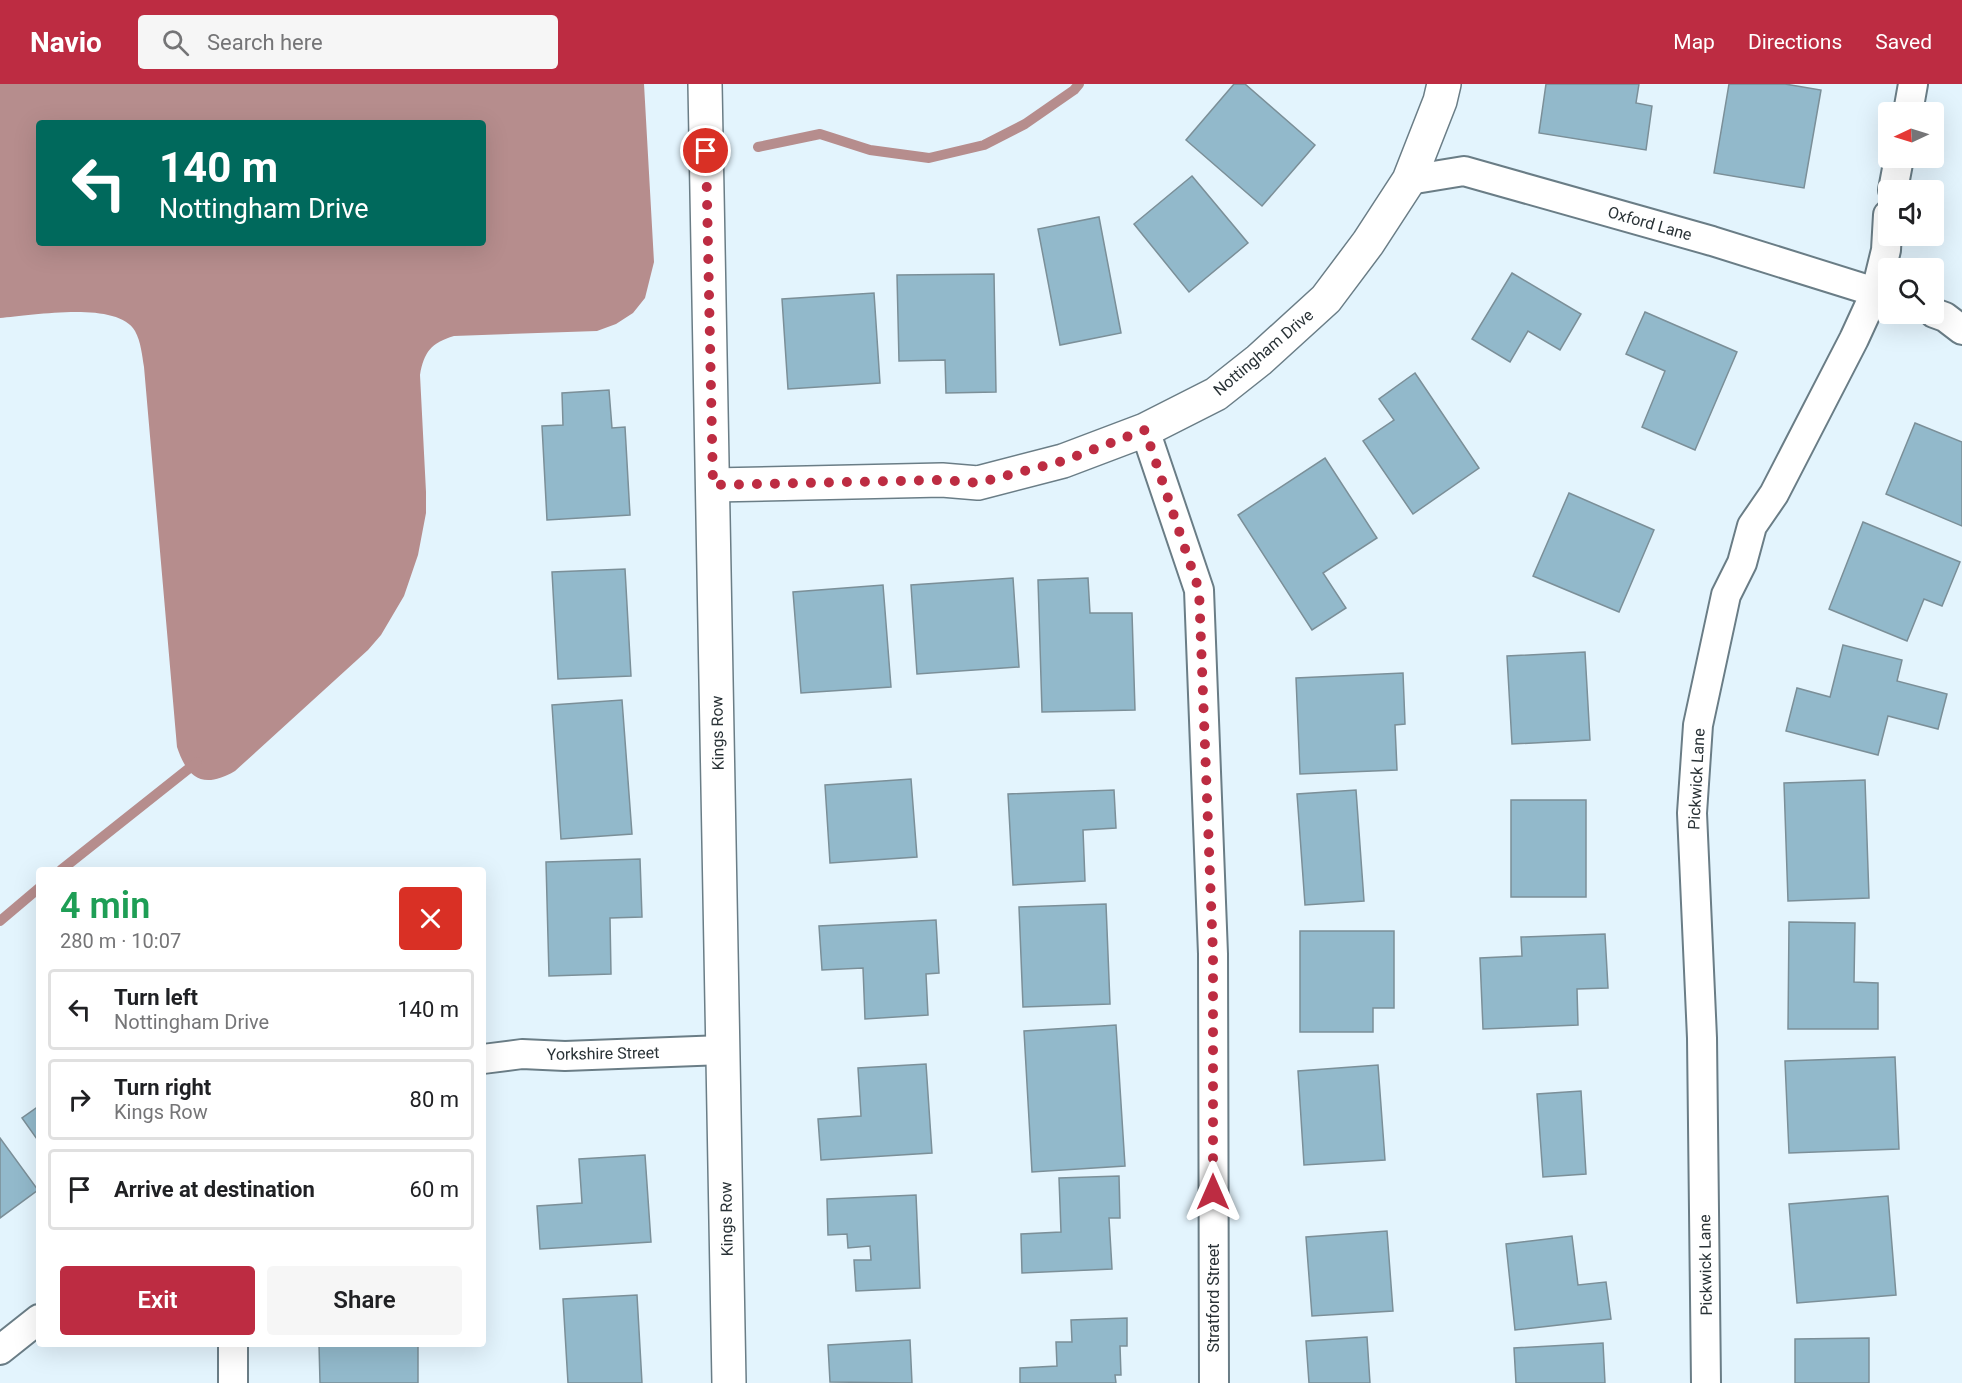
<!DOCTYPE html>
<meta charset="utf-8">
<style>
body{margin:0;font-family:Roboto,sans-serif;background:#f6f6f6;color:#202124;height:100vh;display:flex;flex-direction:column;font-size:22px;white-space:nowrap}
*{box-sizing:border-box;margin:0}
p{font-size:20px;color:#757577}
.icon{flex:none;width:33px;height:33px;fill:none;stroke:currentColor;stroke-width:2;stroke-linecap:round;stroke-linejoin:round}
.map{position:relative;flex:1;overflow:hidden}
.drawer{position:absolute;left:36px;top:783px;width:450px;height:480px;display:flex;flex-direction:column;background:#fff;border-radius:6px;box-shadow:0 6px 24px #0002}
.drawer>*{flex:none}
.guide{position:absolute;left:36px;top:36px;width:450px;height:126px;border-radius:6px;box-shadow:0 6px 24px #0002;background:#00695c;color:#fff;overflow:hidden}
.needle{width:39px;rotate:266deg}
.tools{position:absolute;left:1878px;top:18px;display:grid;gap:12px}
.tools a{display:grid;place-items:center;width:66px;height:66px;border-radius:6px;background:#fff;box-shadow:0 6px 24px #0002;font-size:30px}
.pin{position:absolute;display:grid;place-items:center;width:51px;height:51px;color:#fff;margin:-26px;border:3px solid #fff;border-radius:50%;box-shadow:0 2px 6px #0007}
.me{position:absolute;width:66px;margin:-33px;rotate:0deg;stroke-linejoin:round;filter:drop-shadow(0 0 4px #0008)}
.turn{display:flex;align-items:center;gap:21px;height:126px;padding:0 24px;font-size:27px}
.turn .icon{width:78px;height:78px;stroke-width:2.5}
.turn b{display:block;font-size:42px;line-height:51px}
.round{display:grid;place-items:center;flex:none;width:63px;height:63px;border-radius:6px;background:#f6f6f6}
.head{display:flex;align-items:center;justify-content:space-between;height:102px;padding:0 24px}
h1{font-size:36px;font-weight:600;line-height:45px;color:#1e9e55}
.cta{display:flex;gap:12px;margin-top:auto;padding:12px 24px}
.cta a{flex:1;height:69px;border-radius:6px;background:#bd2c42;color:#fff;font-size:24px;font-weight:600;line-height:69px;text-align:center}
.cta a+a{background:#f6f6f6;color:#202124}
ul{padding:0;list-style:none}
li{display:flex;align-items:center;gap:18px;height:81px;margin:0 12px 9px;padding:0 12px;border:3px solid #e0e0e0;border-radius:6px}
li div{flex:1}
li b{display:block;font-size:22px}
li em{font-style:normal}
header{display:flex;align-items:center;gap:36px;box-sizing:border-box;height:84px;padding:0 30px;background:#bd2c42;color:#fff}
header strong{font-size:28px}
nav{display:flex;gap:33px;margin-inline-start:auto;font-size:21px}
.search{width:420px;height:54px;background:#f6f6f6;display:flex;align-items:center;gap:15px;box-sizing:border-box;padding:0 21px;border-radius:6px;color:#757577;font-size:22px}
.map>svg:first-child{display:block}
</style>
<header>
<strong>Navio</strong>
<div class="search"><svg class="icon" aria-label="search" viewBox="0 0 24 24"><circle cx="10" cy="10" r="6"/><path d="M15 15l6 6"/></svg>Search here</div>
<nav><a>Map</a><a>Directions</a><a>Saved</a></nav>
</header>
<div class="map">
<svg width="1962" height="1299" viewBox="0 0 1962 1299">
<rect width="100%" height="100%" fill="#e3f4fd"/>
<path fill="#b68d8d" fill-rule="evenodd" d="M0 0H644L654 178 645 214 633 229 616 240 597 247 454 252C431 259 424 268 420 291L426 408V429L418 471 404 512 381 551 368 566 235 687C204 705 188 696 177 663L144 283C142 271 141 258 135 247 117 216 31 232 0 234ZM39 39H483V159H39Z"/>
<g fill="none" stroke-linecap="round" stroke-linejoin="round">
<g stroke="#b68d8d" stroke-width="10">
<polyline points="758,63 820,50 870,66 929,74 984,61 1025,40 1074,6 1079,0"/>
<polyline points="61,786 197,678"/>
<polyline points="0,837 39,804"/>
</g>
</g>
<g fill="#92b9cb" stroke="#7b8f98" stroke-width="1.5">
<polygon points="1234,0 1245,0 1315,61 1262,122 1186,56"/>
<polygon points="1546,0 1639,0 1636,19 1652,22 1646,66 1539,49"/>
<polygon points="1729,0 1785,0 1821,6 1804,104 1714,89"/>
<polygon points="1192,92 1248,159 1189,208 1134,140"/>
<polygon points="1099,133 1121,249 1060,261 1038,145"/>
<polygon points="1512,189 1581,230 1560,266 1528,247 1510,278 1472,255"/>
<polygon points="994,190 996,308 946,309 945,276 899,277 897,191"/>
<polygon points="874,209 880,299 788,305 782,215"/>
<polygon points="1645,228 1737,268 1695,366 1642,343 1665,287 1626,270"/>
<polygon points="1415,289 1479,384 1413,430 1363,357 1394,336 1379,315"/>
<polygon points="609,306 612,344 625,343 630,431 547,436 542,342 563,341 562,309"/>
<polygon points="1915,339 1962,358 1962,442 1886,410"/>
<polygon points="1325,374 1377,454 1323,489 1346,524 1312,546 1238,431"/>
<polygon points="1569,409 1654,446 1619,528 1533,492"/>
<polygon points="1863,438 1960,478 1942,522 1924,515 1907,557 1829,525"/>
<polygon points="625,485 631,592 558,595 552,488"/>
<polygon points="1013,494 1019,583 917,590 911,501"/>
<polygon points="1088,494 1090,529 1132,529 1135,626 1042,628 1038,496"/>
<polygon points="883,501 891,603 801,609 793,508"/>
<polygon points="1843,561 1902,576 1897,597 1947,610 1938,645 1888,632 1878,671 1786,647 1797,604 1830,613"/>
<polygon points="1585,568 1590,656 1512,660 1507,572"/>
<polygon points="1403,589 1405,640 1395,641 1397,686 1300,690 1296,594"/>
<polygon points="622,616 632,750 561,755 552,621"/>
<polygon points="911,695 917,773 830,779 825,701"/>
<polygon points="1865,696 1869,814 1788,817 1784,699"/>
<polygon points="1114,706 1116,744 1083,746 1085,797 1013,801 1008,710"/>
<polygon points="1356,706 1364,817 1305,821 1297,710"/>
<rect x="1511" y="716" width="75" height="97"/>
<polygon points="640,775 642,833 610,834 611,890 549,892 546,778"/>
<polygon points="1106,820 1110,920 1023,923 1019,823"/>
<polygon points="936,836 939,889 926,890 928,931 865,935 863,884 822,886 819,842"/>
<polygon points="1789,838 1855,839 1854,898 1878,899 1878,945 1788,945"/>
<polygon points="1300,847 1394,847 1394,924 1373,924 1373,948 1300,948"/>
<polygon points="1605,850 1608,904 1577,905 1578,941 1483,945 1480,874 1522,872 1521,853"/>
<polygon points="1116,941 1125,1082 1032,1088 1024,947"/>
<polygon points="1895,973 1899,1065 1789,1069 1785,977"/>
<polygon points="926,980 932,1069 821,1076 818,1035 861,1032 858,984"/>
<polygon points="1378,981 1385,1076 1304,1081 1298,987"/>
<polygon points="1581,1007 1586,1090 1543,1093 1537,1010"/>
<polygon points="39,1022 39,1058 22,1034"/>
<polygon points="0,1054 38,1106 0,1134"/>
<polygon points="645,1071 651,1158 540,1165 537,1122 582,1119 579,1075"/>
<polygon points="1119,1092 1120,1134 1109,1134 1112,1185 1022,1189 1021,1150 1061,1148 1059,1094"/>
<polygon points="916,1111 920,1204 856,1207 854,1176 871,1176 870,1162 848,1164 847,1150 828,1151 827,1115"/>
<polygon points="1888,1112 1896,1211 1797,1219 1789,1120"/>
<polygon points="1387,1147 1393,1227 1312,1232 1306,1153"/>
<polygon points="1572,1152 1578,1201 1606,1198 1611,1235 1515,1246 1506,1160"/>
<polygon points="637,1211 642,1299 568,1299 563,1215"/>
<polygon points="1127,1234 1127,1262 1120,1262 1121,1291 1115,1291 1116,1299 1020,1299 1020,1284 1057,1282 1056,1258 1072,1258 1071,1236"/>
<polygon points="1367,1253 1370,1299 1309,1299 1306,1257"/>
<polygon points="1869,1254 1869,1299 1795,1299 1795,1255"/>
<polygon points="910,1256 912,1299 830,1298 828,1261"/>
<polygon points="1603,1259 1605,1299 1516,1299 1514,1264"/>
<polygon points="319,1260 418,1260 418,1299 320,1299"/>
</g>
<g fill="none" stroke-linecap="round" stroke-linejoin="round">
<defs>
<g id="minor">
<polyline points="1908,28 1913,0"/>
<polyline points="1409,96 1464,87 1712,157 1888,212"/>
<polyline points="1893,106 1899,74"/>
<polyline points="1934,229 1945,233 1962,246"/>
<polyline points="1145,346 1199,506 1213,870 1214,1299"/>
<polyline points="483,975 522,970 565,972 723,966"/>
<polyline points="0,1266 39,1235"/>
<polyline points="233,1299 233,1260"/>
<polyline points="1706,1299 1702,954 1692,729 1698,641 1726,511 1742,479 1752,442 1774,410 1854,255 1876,207 1886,166 1888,131"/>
</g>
<g id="tertiary">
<polyline points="705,0 729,1299"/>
<polyline points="713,401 942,396 978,399 1063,377 1145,346 1216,310 1259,276 1326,215 1368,159 1409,96 1440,17 1444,0"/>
</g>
</defs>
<use href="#minor" stroke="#6a7d86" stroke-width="32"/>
<use href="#tertiary" stroke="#6a7d86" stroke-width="36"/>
<use href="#minor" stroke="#fff" stroke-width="28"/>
<use href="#tertiary" stroke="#fff" stroke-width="33"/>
</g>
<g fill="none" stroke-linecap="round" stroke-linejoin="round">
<polyline stroke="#bd2c42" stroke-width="10" stroke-dasharray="0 18" points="706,67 713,401 942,396 978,399 1063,377 1145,346 1199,506 1213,870 1213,1108"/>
</g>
<g text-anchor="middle" stroke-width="6" stroke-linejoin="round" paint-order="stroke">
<g font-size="16" fill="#293236" stroke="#fff">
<text transform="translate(1650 139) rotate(16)" y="6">Oxford Lane</text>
<text transform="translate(1263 268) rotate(-40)" y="6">Nottingham Drive</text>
<text transform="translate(717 649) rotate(-91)" y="6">Kings Row</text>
<text transform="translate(1696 695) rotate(-87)" y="6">Pickwick Lane</text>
<text transform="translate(603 969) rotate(-1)" y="6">Yorkshire Street</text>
<text transform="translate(726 1135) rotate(-91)" y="6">Kings Row</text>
<text transform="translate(1705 1181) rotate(-91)" y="6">Pickwick Lane</text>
<text transform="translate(1213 1214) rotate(-90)" y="6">Stratford Street</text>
</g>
</g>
</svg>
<div class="tools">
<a><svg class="needle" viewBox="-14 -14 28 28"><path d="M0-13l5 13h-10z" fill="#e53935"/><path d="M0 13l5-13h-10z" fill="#757577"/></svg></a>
<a><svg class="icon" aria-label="sound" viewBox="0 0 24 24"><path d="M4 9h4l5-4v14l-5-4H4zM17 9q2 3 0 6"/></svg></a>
<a><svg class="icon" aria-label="search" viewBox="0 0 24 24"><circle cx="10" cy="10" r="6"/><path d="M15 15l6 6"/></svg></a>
</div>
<div class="pin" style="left:706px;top:67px;background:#d93025"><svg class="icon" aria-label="arrive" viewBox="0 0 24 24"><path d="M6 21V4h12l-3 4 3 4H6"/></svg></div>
<svg class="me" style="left:1213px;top:1108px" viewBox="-20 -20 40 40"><path d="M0-17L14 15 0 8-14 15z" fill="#bd2c42" stroke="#fff" stroke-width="4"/></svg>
<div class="guide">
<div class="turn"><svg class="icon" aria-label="left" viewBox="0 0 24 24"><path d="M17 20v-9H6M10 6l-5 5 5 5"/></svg><div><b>140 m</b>Nottingham Drive</div></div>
</div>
<section class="drawer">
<div class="head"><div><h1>4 min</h1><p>280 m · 10:07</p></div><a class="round" style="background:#d93025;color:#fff"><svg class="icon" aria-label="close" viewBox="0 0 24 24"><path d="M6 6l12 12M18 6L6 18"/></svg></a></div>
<ul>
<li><svg class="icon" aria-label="left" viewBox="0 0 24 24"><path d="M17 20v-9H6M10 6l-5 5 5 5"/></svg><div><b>Turn left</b><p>Nottingham Drive</p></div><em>140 m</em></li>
<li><svg class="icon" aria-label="right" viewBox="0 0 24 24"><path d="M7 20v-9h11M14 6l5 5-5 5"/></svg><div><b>Turn right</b><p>Kings Row</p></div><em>80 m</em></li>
<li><svg class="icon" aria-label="arrive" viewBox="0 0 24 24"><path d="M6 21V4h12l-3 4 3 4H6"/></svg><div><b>Arrive at destination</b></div><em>60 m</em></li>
</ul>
<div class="cta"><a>Exit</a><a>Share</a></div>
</section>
</div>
